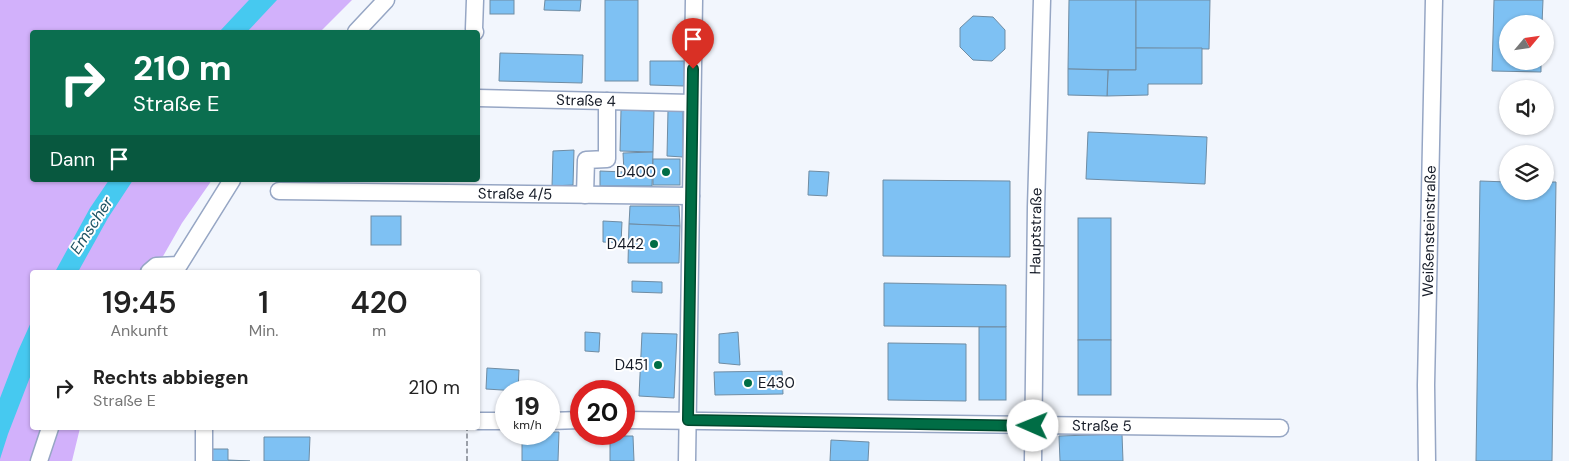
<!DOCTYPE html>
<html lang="de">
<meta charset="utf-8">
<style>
body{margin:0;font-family:"DM Sans",sans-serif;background:#f2f2f2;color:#222;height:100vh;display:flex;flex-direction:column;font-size:19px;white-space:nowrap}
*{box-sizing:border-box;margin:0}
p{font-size:16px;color:#767676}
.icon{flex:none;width:28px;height:28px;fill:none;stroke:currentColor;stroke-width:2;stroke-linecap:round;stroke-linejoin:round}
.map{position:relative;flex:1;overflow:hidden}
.sheet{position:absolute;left:30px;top:270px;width:450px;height:160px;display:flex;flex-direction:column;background:#fff;border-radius:5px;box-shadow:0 1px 4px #0004}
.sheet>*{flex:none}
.top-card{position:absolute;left:30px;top:30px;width:450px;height:152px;border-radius:5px;box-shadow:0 1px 4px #0004;background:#0b6e4f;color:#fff;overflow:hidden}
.needle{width:32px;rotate:61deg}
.controls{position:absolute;left:1499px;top:15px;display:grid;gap:10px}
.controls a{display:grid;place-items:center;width:55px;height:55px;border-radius:50%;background:#fff;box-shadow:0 1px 4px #0004;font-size:25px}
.speed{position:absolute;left:495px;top:380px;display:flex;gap:10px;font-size:25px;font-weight:700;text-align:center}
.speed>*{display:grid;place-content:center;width:65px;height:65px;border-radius:50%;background:#fff;box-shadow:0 1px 4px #0004;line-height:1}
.speed small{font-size:12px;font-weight:400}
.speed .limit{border:8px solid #d22;background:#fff;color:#111}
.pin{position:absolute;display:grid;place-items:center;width:42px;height:42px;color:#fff;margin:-51px -21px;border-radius:50% 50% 50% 0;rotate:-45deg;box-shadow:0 0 5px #0007}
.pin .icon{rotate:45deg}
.me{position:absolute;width:55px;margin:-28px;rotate:271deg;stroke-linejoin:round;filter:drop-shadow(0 0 4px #0008)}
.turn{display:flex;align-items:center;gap:18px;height:105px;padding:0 20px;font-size:22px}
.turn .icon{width:65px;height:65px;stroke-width:2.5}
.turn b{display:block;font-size:35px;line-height:42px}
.then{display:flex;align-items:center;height:48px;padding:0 20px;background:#0003;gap:10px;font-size:19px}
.eta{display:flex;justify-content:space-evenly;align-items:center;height:85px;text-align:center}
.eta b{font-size:30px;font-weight:600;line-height:35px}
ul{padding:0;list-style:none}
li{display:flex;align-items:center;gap:15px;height:65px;padding:0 20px}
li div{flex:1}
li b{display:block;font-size:19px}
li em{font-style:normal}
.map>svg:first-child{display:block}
</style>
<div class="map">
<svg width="1569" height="461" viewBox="0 0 1569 461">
<rect width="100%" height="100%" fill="#f2f6fd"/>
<polygon fill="#d2b1fb" points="0,0 352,0 320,32 32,32 32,180 212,180 182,223 154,272 32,272 32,428 80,428 72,461 0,461"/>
<g fill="#46c9f0">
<polygon points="249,0 277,0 247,32 219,32"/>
<polygon points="109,180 133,180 108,218 78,272 55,272 90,208"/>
<polygon points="32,320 32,372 8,434 0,459 0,398 18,351"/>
</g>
<g fill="#7ec1f3" stroke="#6f8ca3">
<rect x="490" y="0" width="24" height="14"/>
<polygon points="545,0 581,0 580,11 544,10"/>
<rect x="605" y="0" width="33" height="81"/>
<polygon points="1069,0 1136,0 1136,70 1068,69"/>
<polygon points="1136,0 1210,0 1209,49 1136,48"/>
<polygon points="1494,0 1543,0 1542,24 1508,24 1508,61 1541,61 1541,72 1492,71"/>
<polygon points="973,16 993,17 1005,30 1005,49 992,61 973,60 960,47 960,28"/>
<polygon points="1136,48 1202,48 1202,84 1148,84 1148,95 1107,96 1108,70 1136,70"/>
<polygon points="500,53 583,55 582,83 499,81"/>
<polygon points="650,61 684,61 684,86 650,85"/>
<polygon points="1068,69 1108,70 1107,96 1068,95"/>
<polygon points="621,110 654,111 653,152 620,151"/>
<polygon points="668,110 683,111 683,157 667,156"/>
<polygon points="1088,132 1207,137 1205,184 1086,179"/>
<polygon points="574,150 573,185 552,186 553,151"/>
<polygon points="653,152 652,186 600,186 600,171 624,172 623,153"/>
<rect x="653" y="159" width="27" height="26"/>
<polygon points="809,171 829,172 827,196 808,195"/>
<polygon points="883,180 1010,181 1010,257 883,256"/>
<polygon points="1480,181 1508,182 1508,191 1545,191 1545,182 1556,182 1552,461 1476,461"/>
<polygon points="630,206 679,206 680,226 629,224"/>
<rect x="371" y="216" width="30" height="29"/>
<rect x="1078" y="218" width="33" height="122"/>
<polygon points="603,221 622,222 621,243 603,242"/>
<polygon points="629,224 680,226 679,263 628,263"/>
<polygon points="632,281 662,282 662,293 632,292"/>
<polygon points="884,283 1006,285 1006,327 884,326"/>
<rect x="979" y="327" width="27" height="73"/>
<polygon points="585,332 600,333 599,352 585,351"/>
<polygon points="738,332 740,365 719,363 719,334"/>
<polygon points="642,333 677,334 674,398 639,396"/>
<rect x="1078" y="340" width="33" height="55"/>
<polygon points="888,343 966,344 966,401 888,400"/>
<polygon points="487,368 519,370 518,391 486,389"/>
<polygon points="782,371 783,394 715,395 714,372"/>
<polygon points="549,432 559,432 558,461 522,461 522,434 549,434"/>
<polygon points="1122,434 1123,461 1060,461 1059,436"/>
<polygon points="610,436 633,436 634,461 610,461"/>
<polygon points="264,437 310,437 309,461 264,461"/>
<polygon points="831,440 869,442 868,461 830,461"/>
<polygon points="212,449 228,449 228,460 250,461 211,461"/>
</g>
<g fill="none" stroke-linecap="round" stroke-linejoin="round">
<defs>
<g id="minor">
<polyline points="475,0 474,29 475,32"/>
<polyline points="356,32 386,0"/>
<path id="s1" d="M478 98 692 103"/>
<path id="s2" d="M279 191 691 196"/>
<polyline points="585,195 586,160 607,159 607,101"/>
<polyline points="149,272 156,266 179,265 232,180"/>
<path id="s3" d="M624 420 1280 428"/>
<polyline points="478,421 506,421"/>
<polyline points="549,421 581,420"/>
<polyline points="39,461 50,428"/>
<polyline points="204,461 204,428"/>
<polyline points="687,461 694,0"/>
<path id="s4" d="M1033 461 1036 207 1042 0"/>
<path id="s5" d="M1427 461 1426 385 1434 0"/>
</g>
</defs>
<use href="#minor" stroke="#96a6c4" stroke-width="19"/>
<polyline stroke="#9ba0a9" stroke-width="2" stroke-dasharray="5 2.5" stroke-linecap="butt" points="467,461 467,428"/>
<use href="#minor" stroke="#fff" stroke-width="16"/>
</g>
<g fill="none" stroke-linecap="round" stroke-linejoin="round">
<defs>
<polyline id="route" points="693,69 688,420 1033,426"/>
</defs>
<use href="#route" stroke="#00472d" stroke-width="12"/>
<use href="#route" stroke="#006d45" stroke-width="9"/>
</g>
<g fill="#006d45" stroke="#fff" stroke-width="2">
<circle cx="666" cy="172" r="5"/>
<circle cx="654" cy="244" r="5"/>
<circle cx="658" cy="365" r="5"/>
<circle cx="748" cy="383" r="5"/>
</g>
<g text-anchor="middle" stroke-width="4" stroke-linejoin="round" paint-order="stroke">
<g font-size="15" fill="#151b27" stroke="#fff">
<text dy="5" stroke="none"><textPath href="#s1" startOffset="108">Straße 4</textPath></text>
<text dy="5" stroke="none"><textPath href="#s2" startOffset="236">Straße 4/5</textPath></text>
<text dy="5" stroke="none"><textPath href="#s4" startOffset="230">Hauptstraße</textPath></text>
<text dy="5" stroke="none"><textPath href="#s5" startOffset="230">Weißensteinstraße</textPath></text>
<text dy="5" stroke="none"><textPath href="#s3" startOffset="478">Straße 5</textPath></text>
</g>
<g font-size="15" fill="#151b27" stroke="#fff" text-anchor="end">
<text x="656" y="177">D400</text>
<text x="644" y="249">D442</text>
<text x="648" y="370">D451</text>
<text x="758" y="388" text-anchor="start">E430</text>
</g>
<g font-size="16" font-style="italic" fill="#205565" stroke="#fff">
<text transform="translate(91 225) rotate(-57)" y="6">Emscher</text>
</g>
</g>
</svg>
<div class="controls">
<a><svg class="needle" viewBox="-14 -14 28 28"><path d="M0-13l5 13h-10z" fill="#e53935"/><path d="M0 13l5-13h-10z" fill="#767676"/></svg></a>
<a><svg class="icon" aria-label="sound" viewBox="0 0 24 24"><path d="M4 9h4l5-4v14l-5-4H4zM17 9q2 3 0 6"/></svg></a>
<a><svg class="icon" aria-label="layers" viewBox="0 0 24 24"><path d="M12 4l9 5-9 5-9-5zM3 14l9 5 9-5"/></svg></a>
</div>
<div class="speed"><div>19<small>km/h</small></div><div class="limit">20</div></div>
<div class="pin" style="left:693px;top:69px;background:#d93025"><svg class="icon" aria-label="arrive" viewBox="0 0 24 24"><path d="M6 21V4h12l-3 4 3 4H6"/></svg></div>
<svg class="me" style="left:1033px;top:426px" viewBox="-20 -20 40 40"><circle r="19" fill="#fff"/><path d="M0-13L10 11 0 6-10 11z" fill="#006d45"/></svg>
<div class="top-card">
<div class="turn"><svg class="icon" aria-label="right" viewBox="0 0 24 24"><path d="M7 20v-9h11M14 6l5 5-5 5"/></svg><div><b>210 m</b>Straße E</div></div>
<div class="then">Dann<svg class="icon" aria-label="arrive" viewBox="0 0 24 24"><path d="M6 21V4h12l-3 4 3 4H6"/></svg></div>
</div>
<section class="sheet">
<div class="eta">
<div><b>19:45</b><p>Ankunft</p></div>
<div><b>1</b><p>Min.</p></div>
<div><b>420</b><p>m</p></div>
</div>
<ul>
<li><svg class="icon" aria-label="right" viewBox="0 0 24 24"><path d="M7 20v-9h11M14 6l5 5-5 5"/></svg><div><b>Rechts abbiegen</b><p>Straße E</p></div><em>210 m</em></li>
</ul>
</section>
</div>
